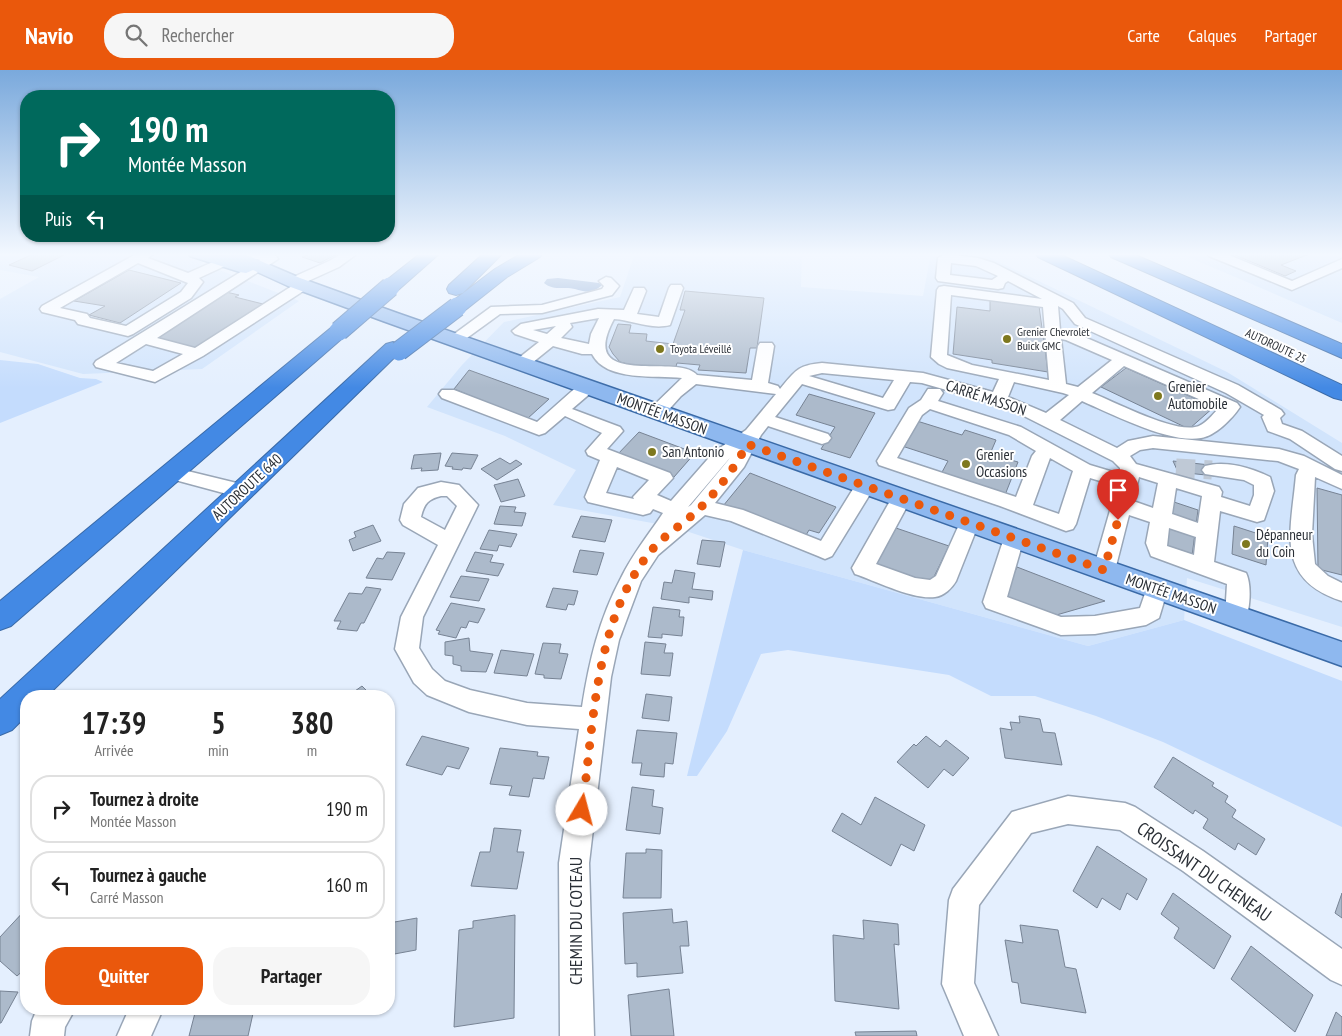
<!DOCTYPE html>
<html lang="fr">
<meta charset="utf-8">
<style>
body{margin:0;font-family:"PT Sans Narrow",sans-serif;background:#f6f6f6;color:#222;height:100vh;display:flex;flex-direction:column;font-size:19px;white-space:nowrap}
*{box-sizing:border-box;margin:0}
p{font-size:16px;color:#767676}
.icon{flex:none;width:28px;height:28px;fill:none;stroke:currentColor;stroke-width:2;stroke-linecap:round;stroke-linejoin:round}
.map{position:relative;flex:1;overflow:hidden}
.drawer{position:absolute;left:20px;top:620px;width:375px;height:325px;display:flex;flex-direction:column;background:#fff;border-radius:20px;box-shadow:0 1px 4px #0004}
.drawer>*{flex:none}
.top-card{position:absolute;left:20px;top:20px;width:375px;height:152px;border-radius:20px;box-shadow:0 1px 4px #0004;background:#00695c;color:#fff;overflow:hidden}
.pin{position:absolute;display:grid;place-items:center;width:42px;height:42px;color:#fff;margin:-51px -21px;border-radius:50% 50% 50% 0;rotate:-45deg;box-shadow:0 0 5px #0007}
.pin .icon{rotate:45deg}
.me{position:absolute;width:55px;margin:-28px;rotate:8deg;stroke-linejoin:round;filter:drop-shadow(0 0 4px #0008)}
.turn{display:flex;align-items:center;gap:18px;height:105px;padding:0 25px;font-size:22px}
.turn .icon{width:65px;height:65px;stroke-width:2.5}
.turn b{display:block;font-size:35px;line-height:42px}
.then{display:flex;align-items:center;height:48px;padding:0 25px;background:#0003;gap:10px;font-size:19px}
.eta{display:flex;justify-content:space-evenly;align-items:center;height:85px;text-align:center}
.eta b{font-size:30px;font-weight:700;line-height:35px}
.action{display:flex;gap:10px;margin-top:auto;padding:10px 25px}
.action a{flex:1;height:58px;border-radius:20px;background:#ea580c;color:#fff;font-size:20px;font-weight:700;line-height:58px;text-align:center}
.action a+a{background:#f6f6f6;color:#222}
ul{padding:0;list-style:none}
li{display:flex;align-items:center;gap:15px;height:68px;margin:0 10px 8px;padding:0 15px;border:2px solid #e0e0e0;border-radius:20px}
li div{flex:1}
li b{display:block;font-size:19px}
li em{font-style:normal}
header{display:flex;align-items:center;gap:30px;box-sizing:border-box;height:70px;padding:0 25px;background:#ea580c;color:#fff}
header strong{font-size:24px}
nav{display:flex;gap:28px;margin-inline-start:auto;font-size:18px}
.search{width:350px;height:45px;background:#f6f6f6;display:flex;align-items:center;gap:12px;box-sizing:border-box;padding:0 18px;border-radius:20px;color:#767676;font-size:19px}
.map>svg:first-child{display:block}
</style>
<header>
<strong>Navio</strong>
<div class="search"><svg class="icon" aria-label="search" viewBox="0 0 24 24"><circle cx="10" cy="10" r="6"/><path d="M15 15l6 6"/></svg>Rechercher</div>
<nav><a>Carte</a><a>Calques</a><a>Partager</a></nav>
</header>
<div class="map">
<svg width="1342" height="966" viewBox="0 0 1342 966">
<rect width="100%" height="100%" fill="#e4effe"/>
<g fill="#d1e4fc">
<polygon points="0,183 223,183 201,193 299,231 202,299 83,304 0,282 0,229 39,207 0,200"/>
<polygon points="635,183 802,183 801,217 923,226 931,183 968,183 987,186 1227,302 1342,373 1342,557 1187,508 1184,550 1088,576 743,480 674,457 553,435 576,400 505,366 427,337 462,295 504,252 620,227"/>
<polygon points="1178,183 1342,183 1342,253 1240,209"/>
</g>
<g fill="#c4dcfd">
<polygon points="0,290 38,294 80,308 96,309 103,312 0,353"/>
<polygon points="743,480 1088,576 1184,550 1342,611 1342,757 1163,672 1096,646 1035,626 991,626 949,605 788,580 761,584 727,661 697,706 687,706"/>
</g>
<path fill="#7699c9" d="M558 208 599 213 602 215C589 227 581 219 568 218 559 218 551 219 544 213L547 209Z"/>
<g fill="#acbacb" stroke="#778394">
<polygon points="35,183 68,183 32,201 9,195"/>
<polygon points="311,183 339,183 320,193 302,187"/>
<polygon points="1230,183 1312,183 1281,195 1296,201 1285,206"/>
<polygon points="129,200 181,213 120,253 89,245 105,236 74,231"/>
<polygon points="685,221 764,228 757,278 750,278 746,303 698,300 700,295 677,293 675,300 635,296 620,292 613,284 609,277 618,254 631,255 629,263 647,264 646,271 673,274 685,240 680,240"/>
<polygon points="226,222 239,225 235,227 263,234 193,279 151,268"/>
<polygon points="990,230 1039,236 1048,302 992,293 992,290 953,284 957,237 990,241"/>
<polygon points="1126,298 1214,337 1189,359 1101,317"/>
<polygon points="469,300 549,329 527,349 454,319"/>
<polygon points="809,324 875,343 850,388 821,379 835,357 796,345"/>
<polygon points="917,351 962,365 965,360 996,370 990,384 1018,392 1005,425 941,404 948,391 902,376"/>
<polygon points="639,362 695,383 674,407 616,386"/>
<polygon points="441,383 438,400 421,401 422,398 411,399 414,385"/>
<polygon points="452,383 478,385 471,399 463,398 462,400 452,399 453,397 445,396"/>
<polygon points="500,388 510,394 516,390 522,394 497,410 481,399"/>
<polygon points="1173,391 1210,395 1215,406 1178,402"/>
<polygon points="750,403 836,437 819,463 809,460 805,467 723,436"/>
<polygon points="518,409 525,426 501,432 494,415"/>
<polygon points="1317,418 1342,425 1342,505 1318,499"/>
<polygon points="1174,432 1198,440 1192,486 1166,477"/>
<polygon points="500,436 516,437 514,442 526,443 522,456 494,454"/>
<polygon points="581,446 612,450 605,472 572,467"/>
<polygon points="373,455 381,471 353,481 349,470 356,467 354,462"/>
<polygon points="1234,456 1268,467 1266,495 1232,484"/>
<polygon points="893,457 949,476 929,517 874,494"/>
<polygon points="489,460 517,464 511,477 499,475 497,481 480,479"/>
<polygon points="702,470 725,472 720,497 697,494"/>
<polygon points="580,480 604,483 597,505 573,502"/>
<polygon points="387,482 405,483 392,510 366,508 377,488 383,489"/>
<polygon points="475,482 493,485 490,492 504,494 498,506 466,501"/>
<polygon points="1017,497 1105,531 1046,548 1002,531"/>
<polygon points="675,500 695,503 692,519 713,521 712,530 689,527 689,533 661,529 664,512 672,513"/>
<polygon points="461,506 489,509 479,531 450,527"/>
<polygon points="366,517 381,519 364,553 361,553 357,561 337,559 341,551 334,551 349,523 362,524"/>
<polygon points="553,518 578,521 574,535 568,534 566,540 546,537"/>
<polygon points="451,533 485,539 478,553 469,551 466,558 461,557 456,568 438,564 440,561 436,560"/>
<polygon points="653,537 680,540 679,547 684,547 682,566 662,564 662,568 648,567"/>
<polygon points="469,568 470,581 493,584 486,602 461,601 461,596 453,594 453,586 445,585 445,572"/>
<polygon points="645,572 666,574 664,583 673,583 670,606 641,604"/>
<polygon points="543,573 561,574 559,583 568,584 561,609 544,608 544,605 535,604"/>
<polygon points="501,580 534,584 527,606 494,603"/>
<polygon points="362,616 372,626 348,626"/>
<polygon points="646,624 672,627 669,651 642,648"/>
<polygon points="1019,646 1040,649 1043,662 1055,663 1062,695 1005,688 1000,658 1012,660 1010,652 1020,653"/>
<polygon points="637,660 677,663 673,694 665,693 664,707 640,705 642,693 632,693"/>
<polygon points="422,666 469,678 459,699 447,696 442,705 406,695"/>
<polygon points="926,666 940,677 946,670 969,688 953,706 944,699 928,718 897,692 914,674 916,676"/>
<polygon points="500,678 538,682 537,686 549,687 544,709 533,708 529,727 509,725 512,716 490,714"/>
<polygon points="1173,687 1214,713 1212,716 1228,726 1225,732 1236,740 1232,747 1265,769 1256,785 1238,773 1235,780 1203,758 1208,749 1195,740 1193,744 1154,717"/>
<polygon points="632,717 654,720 652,736 663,738 660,764 626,760"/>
<polygon points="875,727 925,755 914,781 901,774 891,796 832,761 842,743 861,755"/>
<polygon points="494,758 521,760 517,782 524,782 517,819 471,816 480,782 490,782"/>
<polygon points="1097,776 1147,809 1137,830 1127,823 1120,840 1102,828 1097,838 1073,821"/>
<polygon points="646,779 662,780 661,828 623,828 626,783 646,783"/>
<polygon points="1173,823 1231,866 1214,899 1174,868 1179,858 1161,844"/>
<polygon points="1342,823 1342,848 1335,843"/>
<polygon points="26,839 26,898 17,906 0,891 0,867"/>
<polygon points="672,839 673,853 687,851 689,876 680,876 683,903 637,907 637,893 625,894 623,843"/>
<polygon points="515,845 514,948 454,957 459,860 473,858 473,851"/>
<polygon points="417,848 416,880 389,885 389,853"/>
<polygon points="863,850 898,854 899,875 894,874 899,939 835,931 833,865 864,869"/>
<polygon points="1020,855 1058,860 1065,897 1076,899 1086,943 1021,933 1018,913 1012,912 1005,870 1023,873"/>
<polygon points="1251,876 1313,925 1295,962 1231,909"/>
<polygon points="669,919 674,966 631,966 628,925"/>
<polygon points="0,921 18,922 1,953 0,953"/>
<polygon points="196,939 254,939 248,966 189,966"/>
<polygon points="1336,942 1342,947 1342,966 1326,966"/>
<polygon points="916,961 917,966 856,966 855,962"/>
</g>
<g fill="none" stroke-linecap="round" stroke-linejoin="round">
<polyline stroke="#bfc9d6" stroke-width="19" stroke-dasharray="19 9" stroke-linecap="butt" points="1176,398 1212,400"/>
<defs>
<g id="minor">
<path d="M138 183H154L148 188 188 203 233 183H240L242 186C254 181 263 183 276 186L278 189 157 268 195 278 292 216 287 212 289 209 329 191 343 183H358L339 197 306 212 310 215 308 218 203 286 155 312 96 297 94 294 96 291 260 190 256 189 233 198 227 195 199 208 203 212 191 228 133 264 128 266 78 254 75 250 42 242 40 239 42 236ZM138 193 188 213 181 222 126 256 90 248 87 244 60 238ZM146 274 183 284 153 301 116 293Z"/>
<polygon points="1207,183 1224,183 1292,211 1342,189 1342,198 1292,220 1209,186"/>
<path d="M945 184 978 188 994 193 1073 233 1085 248 1238 315 1281 340 1284 344 1280 348 1282 354 1302 361 1342 386V401L1335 399 1290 369 1268 361 1262 347 1264 345 1226 323 1075 254 1063 239 1058 236 1060 260 1075 263 1237 333 1240 337C1232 349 1215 366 1201 368 1170 374 1112 344 1082 331L1060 350 1117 378 1128 371 1153 366 1279 379 1304 386 1342 405V419L1315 407 1312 465 1315 494 1328 506 1342 513V531C1274 509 1291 462 1296 405L1299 399 1278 391 1153 378 1140 380 1130 386 1136 394 1219 417 1222 422 1221 427 1250 436 1254 425V415L1244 410 1205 404 1202 400 1205 396C1226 390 1252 398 1270 407L1274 421 1264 450 1257 452 1220 441 1214 492 1246 503C1252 515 1250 542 1244 553L1236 556 1228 553 1225 547 1227 514 1151 486 1146 473 1150 452 1129 445 1115 500 1112 506 1104 508 1096 506 1093 500 1117 416 1090 408 1076 454 1073 459 1066 461 1000 436 879 395 877 391 909 338 921 330 928 319H940L943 323 938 331 1021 357 1090 395 1120 404V398L1113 391 1020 344 992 333 922 313 910 312 894 339 888 340 802 314 775 347 828 364 831 368 828 372 822 374 768 356 761 365 744 397 715 433 743 440 821 471 858 411 865 409 872 411 875 416 832 486 825 489 818 486 731 451 705 445 658 485 641 511 619 570 611 607 589 793 594 966H560L559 793 579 659 527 655 469 642 427 625 414 613 395 579 401 547 438 475 403 455 400 450 404 434 418 418 441 412 459 415 478 435 423 547 419 578 432 599 445 611 470 620 527 633 582 637C589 592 599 549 621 508 632 485 649 464 663 443L653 439 650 443 643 445 588 432 585 427 600 390 588 385 586 381 602 363 565 346 545 363 539 365 442 328 439 324 442 320H454L537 352 581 313H593L595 317 593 321 572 339 620 357 623 361 607 379 670 403 673 408 657 425 671 431 714 382 746 360 776 324 696 314 681 326 663 346 657 347 651 346 648 342 651 338 682 308C656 305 606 312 592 284H582L553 276 527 297H515L513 294 515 291 539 272 515 264 512 261 521 254 598 239 624 240 634 218H644L646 221 637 244 659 247 669 218 671 215H681L683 218 670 255C651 260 632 250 614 249 575 321 679 282 697 305L752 310 758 276 760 273H772L774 276 768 313 778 316 780 319C795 301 798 295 822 293L923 303 993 322 999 309 947 298 939 294 931 287 937 220 939 217 944 216 1042 229 1008 211 1005 213 1003 218 998 219 938 211 936 208 938 188ZM951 193 976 196 998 206 992 210 950 205ZM951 225 1043 237 1049 310 972 295 947 285ZM599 248 591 264 589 274 561 268 572 257 570 253ZM556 256 547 264 533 260ZM1061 269 1066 270 1112 290 1078 317 1066 314ZM1124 296 1219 338C1213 344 1204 356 1195 357 1172 362 1115 332 1092 323ZM822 303 894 310 883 328 809 306ZM1014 312 1063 323 1069 325 1046 343 1008 327ZM930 339 1009 365 1036 381 1032 386 1016 427 897 388 922 345ZM730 388 691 435 688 437 728 390ZM1050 388 1073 401 1059 444 1033 435ZM617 397 649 410 633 427 634 429 606 423ZM1139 407 1158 413 1153 438 1133 431ZM1176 418 1202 426 1198 453 1172 444ZM441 426H447L457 436 445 460 421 447C424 434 428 429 441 426ZM1169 458 1196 467 1194 485 1167 476Z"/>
<polygon points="606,207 611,208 619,216 612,225 542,243 500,244 460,273 448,273 446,270 491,237 542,235 602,219 604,216 599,211"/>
<polygon points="171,397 249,416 252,421 249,426 242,428 164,407 161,403 164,399"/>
<path d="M901 422 908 424 911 429 876 494 915 508 930 510 936 506 962 448 969 446 976 448 979 453 956 511C952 518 944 526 935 527 913 530 876 511 855 504L852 498 894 424Z"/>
<polygon points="1014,461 1021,463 1024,468 1007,527 1061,547 1095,546 1140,538 1149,512 1157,510 1165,512 1168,518 1159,548 1146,555 1095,564 1061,565 986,538 983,532 1004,468 1007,463"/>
<polygon points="1068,726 1125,733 1135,737 1203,781 1342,879 1342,915 1331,910 1183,801 1120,760 1068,754 1031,763 979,835 974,913 998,966 964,966 942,914 949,830 953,819 1012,742"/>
<polygon points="37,939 75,939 65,957 64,966 30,966 32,951"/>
<polygon points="129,939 163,939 151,966 117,966"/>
</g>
<polygon id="major" points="188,183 212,183 223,186 221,183 242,183 300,208 397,243 1342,572 1342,596 383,251 288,216 253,200 246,203 240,202 190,186"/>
<g id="highway">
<polygon points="421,183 440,183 397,221 390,223 383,221 381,217 383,213"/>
<polygon points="484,183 503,183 463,223 456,225 449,223 447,219 449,215"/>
<polygon points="522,183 543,183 540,187 507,207 464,241 457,243 450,241 447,237 450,233 495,199"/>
<polygon points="1035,183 1057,183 1342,315 1342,330 1334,328 1038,187"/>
<polygon points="1108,183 1131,183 1342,274 1342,288 1111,187"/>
<polygon points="339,255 346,257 349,261 346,265 11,556 0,560 0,531 332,257"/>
<polygon points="393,272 400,274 403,278 400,282 47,626 26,626 26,646 12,660 0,665 0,629 386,274"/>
</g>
</defs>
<use href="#minor" stroke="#99a6b7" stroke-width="3"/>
<use href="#major" stroke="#3a6aa7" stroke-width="3"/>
<use href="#highway" stroke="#3a6aa7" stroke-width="2"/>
<use href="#minor" fill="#fff" fill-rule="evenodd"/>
<use href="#major" fill="#8eb8ef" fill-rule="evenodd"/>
<use href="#highway" fill="#4389e4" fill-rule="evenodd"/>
<defs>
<g id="highway-bridge">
<polyline points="339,261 390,217"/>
<polyline points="399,281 457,237"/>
</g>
</defs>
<use href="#highway-bridge" stroke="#3a6aa7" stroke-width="21" stroke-linecap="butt"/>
<use href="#highway-bridge" stroke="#4389e4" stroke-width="19"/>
</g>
<linearGradient id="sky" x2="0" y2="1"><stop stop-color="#7aa9dc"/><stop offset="0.58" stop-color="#f3f8ff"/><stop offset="1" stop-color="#f3f8ff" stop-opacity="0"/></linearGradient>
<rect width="1342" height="318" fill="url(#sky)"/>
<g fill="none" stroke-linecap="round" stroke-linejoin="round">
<path stroke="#ea580c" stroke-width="9" stroke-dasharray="0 16.2" d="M582 740C594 655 594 550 651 481 663 466 682 455 697 441 715 424 736 397 747 374L1104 500 1118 450"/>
</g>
<g fill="#7e781e" stroke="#fff" stroke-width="2">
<circle cx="1007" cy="269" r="5"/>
<circle cx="660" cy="279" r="5"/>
<circle cx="1158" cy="326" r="5"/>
<circle cx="652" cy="382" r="5"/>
<circle cx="966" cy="394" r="5"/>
<circle cx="1246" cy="474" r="5"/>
</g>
<g text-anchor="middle" stroke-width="4" stroke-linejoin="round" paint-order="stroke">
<g font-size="12" fill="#2a2f36" stroke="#fff" text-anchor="start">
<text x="1017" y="266">Grenier Chevrolet<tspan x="1017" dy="14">Buick GMC</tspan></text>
<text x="670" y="283">Toyota Léveillé</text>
</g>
<g font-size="12" fill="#2a2f36" stroke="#fff">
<text transform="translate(1276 276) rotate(25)" y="4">AUTOROUTE 25</text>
</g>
<g font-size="15" fill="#2a2f36" stroke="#fff" text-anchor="start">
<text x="1168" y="322">Grenier<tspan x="1168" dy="17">Automobile</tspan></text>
<text x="662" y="387">San Antonio</text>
<text x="976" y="390">Grenier<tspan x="976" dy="17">Occasions</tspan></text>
<text x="1256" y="470">Dépanneur<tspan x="1256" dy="17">du Coin</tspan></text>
</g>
<g font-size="15" fill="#2a2f36" stroke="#fff">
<text transform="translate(986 328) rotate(18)" y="5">CARRÉ MASSON</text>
<text transform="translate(662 344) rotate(20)" y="5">MONTÉE MASSON</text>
<text transform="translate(247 417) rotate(-43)" y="5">AUTOROUTE 640</text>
<text transform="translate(1171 524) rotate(19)" y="5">MONTÉE MASSON</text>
</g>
<g font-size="18" fill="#2a2f36" stroke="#fff">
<text transform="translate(1204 802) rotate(35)" y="6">CROISSANT DU CHENEAU</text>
<text transform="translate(576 851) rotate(-90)" y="6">CHEMIN DU COTEAU</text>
</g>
</g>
</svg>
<div class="pin" style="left:1118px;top:450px;background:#d93025"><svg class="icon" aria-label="arrive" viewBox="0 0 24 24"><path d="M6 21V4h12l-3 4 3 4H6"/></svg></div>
<svg class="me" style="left:582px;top:740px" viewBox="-20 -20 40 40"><circle r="19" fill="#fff"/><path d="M0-13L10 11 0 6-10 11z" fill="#ea580c"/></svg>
<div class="top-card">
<div class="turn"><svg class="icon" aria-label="right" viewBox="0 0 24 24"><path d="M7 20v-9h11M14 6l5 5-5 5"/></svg><div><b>190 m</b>Montée Masson</div></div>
<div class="then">Puis<svg class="icon" aria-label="left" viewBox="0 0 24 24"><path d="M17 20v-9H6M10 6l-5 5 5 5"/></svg></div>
</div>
<section class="drawer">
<div class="eta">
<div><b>17:39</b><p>Arrivée</p></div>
<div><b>5</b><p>min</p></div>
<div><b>380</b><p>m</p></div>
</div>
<ul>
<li><svg class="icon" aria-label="right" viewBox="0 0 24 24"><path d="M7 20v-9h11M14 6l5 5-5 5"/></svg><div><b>Tournez à droite</b><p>Montée Masson</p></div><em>190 m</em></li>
<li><svg class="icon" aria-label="left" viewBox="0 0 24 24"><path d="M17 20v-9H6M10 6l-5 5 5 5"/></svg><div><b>Tournez à gauche</b><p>Carré Masson</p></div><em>160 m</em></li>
</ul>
<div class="action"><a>Quitter</a><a>Partager</a></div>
</section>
</div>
